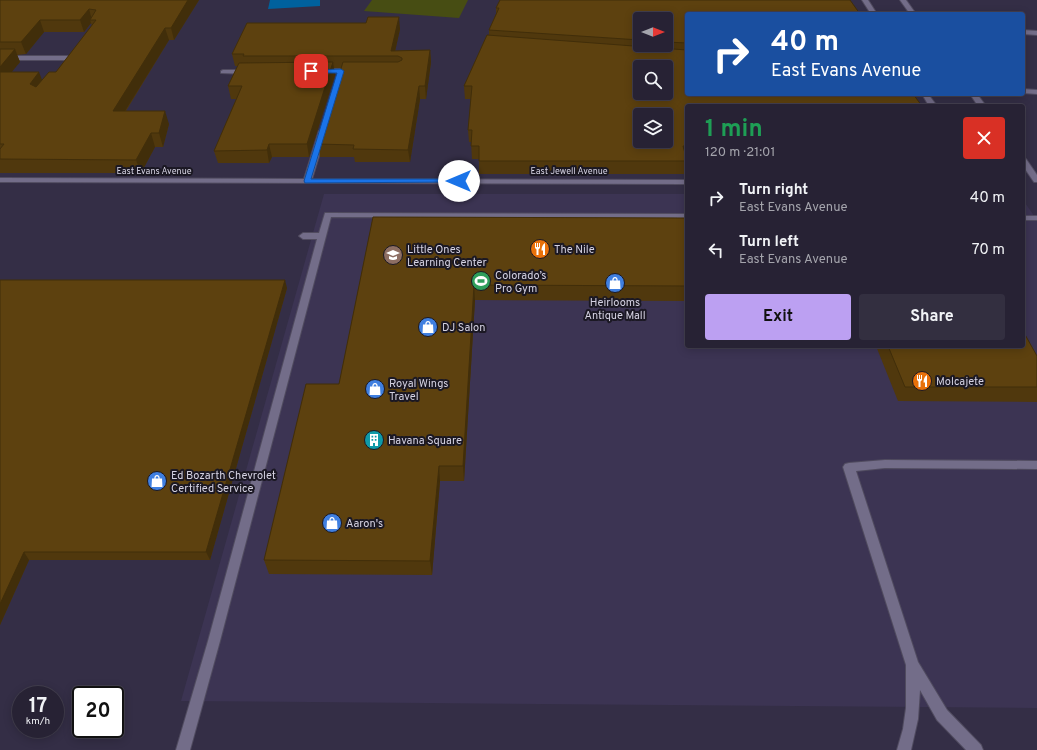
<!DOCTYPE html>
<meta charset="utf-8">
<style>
body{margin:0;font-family:Overpass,sans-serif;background:#332f40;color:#f1f3f6;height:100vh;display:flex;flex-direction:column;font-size:15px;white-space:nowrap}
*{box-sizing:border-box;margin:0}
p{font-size:13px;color:#a4a4ac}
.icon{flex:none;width:22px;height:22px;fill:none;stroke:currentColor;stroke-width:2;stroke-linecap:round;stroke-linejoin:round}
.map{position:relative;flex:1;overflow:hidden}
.side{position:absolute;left:685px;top:104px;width:340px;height:244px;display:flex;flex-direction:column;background:#272234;border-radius:4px;box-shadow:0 2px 10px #0003,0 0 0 1px #433f4f}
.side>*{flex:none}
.guide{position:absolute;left:685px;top:12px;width:340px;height:84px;border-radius:4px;box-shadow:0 2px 10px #0003,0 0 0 1px #433f4f;background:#1a4fa0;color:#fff;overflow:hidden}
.needle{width:26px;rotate:90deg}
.tools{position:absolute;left:633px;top:12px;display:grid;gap:8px}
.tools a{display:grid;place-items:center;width:40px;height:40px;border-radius:4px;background:#272234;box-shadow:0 2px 10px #0003,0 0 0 1px #433f4f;font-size:20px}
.speed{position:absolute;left:12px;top:686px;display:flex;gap:8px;font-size:20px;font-weight:700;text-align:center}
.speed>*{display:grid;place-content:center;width:52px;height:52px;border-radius:50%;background:#272234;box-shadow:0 2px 10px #0003,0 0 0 1px #433f4f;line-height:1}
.speed small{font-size:10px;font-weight:400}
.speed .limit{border:2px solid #111;border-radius:6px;background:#fff;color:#111}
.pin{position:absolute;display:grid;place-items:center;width:34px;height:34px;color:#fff;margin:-17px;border-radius:8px;box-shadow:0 2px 6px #0006}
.me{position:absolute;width:44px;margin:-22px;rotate:270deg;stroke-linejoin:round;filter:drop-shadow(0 0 3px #0008)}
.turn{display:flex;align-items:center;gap:14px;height:84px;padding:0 20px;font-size:18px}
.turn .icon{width:52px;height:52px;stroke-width:2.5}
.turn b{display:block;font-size:28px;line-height:34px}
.round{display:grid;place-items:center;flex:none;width:42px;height:42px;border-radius:4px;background:#332f40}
.head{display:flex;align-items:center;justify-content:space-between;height:68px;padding:0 20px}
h1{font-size:24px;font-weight:700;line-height:30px;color:#1e9e55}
.cta{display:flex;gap:8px;margin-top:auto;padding:8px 20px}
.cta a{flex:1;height:46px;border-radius:4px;background:#bca0f2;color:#111;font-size:16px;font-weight:700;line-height:46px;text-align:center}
.cta a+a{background:#332f40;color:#f1f3f6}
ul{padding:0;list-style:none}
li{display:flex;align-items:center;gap:12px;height:52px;padding:0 20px}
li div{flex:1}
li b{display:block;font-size:15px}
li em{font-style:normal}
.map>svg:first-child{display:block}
</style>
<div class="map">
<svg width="1037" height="750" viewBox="0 0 1037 750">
<rect width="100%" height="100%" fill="#342e46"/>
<polygon fill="#3c3453" points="324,194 687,194 687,346 1023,346 1023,200 1037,220 1037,708 181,701"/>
<polygon fill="#474d13" points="372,0 468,0 459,18 364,11"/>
<polygon fill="#00619d" points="270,0 320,0 320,6 268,9"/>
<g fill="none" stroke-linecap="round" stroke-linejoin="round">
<defs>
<g id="minor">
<polygon points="862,0 868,0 877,14 871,14"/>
<polygon points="900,0 906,0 916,14 910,14"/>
<polygon points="1023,30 1037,31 1037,35 1023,34"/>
<polygon points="0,56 69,56 72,58 69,60 0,60"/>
<polygon points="321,69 353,69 356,71 353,73 319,72 318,71"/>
<polygon points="223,70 249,70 252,72 249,74 221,73 221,71"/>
<polygon points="1023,89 1037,90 1037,94 1023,93"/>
<polygon points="922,94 928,94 937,106 929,106"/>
<polygon points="970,94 977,94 986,106 978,106"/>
<polygon points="319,131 325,131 326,133 312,179 687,180 687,184 0,182 0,178 304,179"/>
<polygon points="1023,159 1026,159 1037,175 1037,182 1034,182 1023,166"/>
<polygon points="325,213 687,214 687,218 331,217 220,641 190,750 176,750 208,641 317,239 303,239 299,236 303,233 319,233"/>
<rect x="1023" y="216" width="14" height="4"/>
<polygon points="885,460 1037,461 1037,469 885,468 856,471 918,662 947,710 981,745 983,750 966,750 937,720 920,690 918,719 911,750 897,750 903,729 906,708 906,665 843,467 845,464 849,463"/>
</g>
</defs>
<use href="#minor" stroke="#504b5f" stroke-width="2"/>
<use href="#minor" fill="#736d89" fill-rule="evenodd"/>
</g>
<g fill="#50380d" fill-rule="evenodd">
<path d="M0 0H199L174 40H169L126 111 169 124 163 147H155L141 173H0ZM91 23 92 26 56 72 42 80 11 72 20 62 17 55 26 54 44 32H84Z"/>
<path d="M496 8 687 14V162L685 174H479V159H472L471 142H469L468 130 471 99H465L464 86 489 36V30L496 14ZM640 19H666V45H640Z"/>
<polygon points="400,29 395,51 430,50 431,62 426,99 420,99 410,162 355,162 354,157 320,157 318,144 342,68 334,68 335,75 309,157 272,157 269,163 218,163 214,151 237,99 231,99 228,86 238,66 235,66 232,54"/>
<polygon points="373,217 687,218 687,301 475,300 464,481 440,481 432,575 269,574 264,560 339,384"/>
<polygon points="0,280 287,288 210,560 29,560 0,625"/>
<polygon points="876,346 1023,346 1037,356 1037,402 898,401"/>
</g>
<g fill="#412e0a">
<polygon points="188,0 199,0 174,40 171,28"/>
<polygon points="89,9 92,20 90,20 91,23 84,32 80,20"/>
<polygon points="399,17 400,29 394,56 391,51"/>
<polygon points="40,20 44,32 26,54 21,42"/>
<polygon points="165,28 169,40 117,124 113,111"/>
<polygon points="15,49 20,62 1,85 0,83 0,67"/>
<polygon points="430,50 431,62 426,99 425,86"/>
<polygon points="333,62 335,75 309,157 307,144"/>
<polygon points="39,72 44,85 36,97 30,84"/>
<polygon points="419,86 420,99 410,162 408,150"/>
<polygon points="165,111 169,124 163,147 159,133"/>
<polygon points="151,133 155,147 141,173 136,160"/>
<polygon points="269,144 272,157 269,163 267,150"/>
<polygon points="285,280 287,288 210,560 206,552"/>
<polygon points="474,285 475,300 464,481 463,466"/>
<polygon points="439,466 440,481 432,575 430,561"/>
<polygon points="24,552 29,560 0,625 0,604"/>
</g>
<g fill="#5d410f" stroke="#412e0a" fill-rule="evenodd">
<polygon points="0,0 188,0 171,28 165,28 113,111 165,111 159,133 151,133 136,160 0,159 0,149 4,144 0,144 0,72 39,72 30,84 36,87 49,72 56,72 96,20 90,20 96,10 89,9 80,20 40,20 21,42 0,42"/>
<polygon points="500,0 850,0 860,14 687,14 687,43 666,42 666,19 640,19 640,40 489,30 499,8 496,8"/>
<polygon points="368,17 399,17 391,51 430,50 425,86 419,86 408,150 353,149 354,145 318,144 343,62 398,62 402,60 402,58 398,56 243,56 244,54 232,54 247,23 366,23"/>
<path d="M487 35 687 50V94H913L922 106H687V146H683L687 161H479V146H471L472 130H468L472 86H464ZM640 67H666V93H640ZM640 115H666V141H640Z"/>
<polygon points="0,49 15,49 0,67"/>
<polygon points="333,62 307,144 269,144 267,150 214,151 242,86 228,86 239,63"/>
<polygon points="373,217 687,218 687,286 474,285 463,466 439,466 430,561 264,560 306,384 339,384"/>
<polygon points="0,280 285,280 206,552 24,552 0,604"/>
<polygon points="1023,331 1037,356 1037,387 905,387 888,346 1023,346"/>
</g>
<polygon fill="#1a73e8" stroke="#114b97" points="341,69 344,71 311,179 461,179 461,182 305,183 304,181 337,73 311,73 308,71 311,70"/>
<defs>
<symbol id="restaurant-disc" viewBox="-11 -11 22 22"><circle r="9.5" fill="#e8710a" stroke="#1b1823"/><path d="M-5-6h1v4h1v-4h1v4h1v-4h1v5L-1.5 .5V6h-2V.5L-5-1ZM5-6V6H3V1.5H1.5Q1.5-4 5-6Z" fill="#fff"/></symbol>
<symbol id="school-disc" viewBox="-11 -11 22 22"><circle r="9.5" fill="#8d6e63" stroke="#1b1823"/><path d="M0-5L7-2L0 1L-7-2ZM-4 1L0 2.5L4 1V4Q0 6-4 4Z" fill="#fff"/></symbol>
<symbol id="stadium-disc" viewBox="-11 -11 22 22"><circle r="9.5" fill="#2e9e5b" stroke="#1b1823"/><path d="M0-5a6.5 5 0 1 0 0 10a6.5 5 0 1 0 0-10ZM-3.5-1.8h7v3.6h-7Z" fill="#fff"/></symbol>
<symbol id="shop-disc" viewBox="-11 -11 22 22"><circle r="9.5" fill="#3f7fe0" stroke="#1b1823"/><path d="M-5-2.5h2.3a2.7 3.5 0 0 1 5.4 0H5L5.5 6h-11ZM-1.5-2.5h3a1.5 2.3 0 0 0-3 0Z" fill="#fff"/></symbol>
<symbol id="building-disc" viewBox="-11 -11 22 22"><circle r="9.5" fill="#0f9aa8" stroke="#1b1823"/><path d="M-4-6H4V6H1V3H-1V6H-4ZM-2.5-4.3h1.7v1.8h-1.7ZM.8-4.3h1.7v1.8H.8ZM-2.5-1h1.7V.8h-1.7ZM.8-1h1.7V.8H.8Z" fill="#fff"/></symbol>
</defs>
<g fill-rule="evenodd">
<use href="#restaurant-disc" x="529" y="238" width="22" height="22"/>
<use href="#school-disc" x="382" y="244" width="22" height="22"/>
<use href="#stadium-disc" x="470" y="270" width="22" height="22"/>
<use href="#shop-disc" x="604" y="272" width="22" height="22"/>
<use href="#shop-disc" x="417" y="316" width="22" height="22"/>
<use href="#restaurant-disc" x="911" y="370" width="22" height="22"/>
<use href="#shop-disc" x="364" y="378" width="22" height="22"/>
<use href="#building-disc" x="363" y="429" width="22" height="22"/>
<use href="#shop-disc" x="146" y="470" width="22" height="22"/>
<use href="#shop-disc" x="321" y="512" width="22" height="22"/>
</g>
<g text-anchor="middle" stroke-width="4" stroke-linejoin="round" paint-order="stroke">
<g font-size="9" fill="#d5d2e2" stroke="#1b1823">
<text x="154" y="174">East Evans Avenue</text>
<text x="569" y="174">East Jewell Avenue</text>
</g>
<g font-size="11" fill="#d5d2e2" stroke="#1b1823" text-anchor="start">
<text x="407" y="253">Little Ones<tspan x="407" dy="13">Learning Center</tspan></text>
<text x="554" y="253">The Nile</text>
<text x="495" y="279">Colorado’s<tspan x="495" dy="13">Pro Gym</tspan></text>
<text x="615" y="306" text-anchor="middle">Heirlooms<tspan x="615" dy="13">Antique Mall</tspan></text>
<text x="442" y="331">DJ Salon</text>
<text x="936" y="385">Molcajete</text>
<text x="389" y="387">Royal Wings<tspan x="389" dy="13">Travel</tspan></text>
<text x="388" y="444">Havana Square</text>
<text x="171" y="479">Ed Bozarth Chevrolet<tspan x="171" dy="13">Certified Service</tspan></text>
<text x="346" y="527">Aaron's</text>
</g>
</g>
</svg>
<div class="tools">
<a><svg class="needle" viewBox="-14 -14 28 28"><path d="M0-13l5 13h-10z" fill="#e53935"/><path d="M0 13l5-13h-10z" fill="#a4a4ac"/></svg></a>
<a><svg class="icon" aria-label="search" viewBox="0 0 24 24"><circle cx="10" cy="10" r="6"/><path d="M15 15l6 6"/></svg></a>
<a><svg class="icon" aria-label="layers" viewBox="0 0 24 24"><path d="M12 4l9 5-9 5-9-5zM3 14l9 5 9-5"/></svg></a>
</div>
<div class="speed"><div>17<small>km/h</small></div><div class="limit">20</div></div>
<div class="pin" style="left:311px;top:71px;background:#d93025"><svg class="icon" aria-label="arrive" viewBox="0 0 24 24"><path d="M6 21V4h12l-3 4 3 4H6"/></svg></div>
<svg class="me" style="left:459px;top:181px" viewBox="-20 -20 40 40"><circle r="19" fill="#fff"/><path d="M0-13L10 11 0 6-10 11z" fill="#1a73e8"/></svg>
<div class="guide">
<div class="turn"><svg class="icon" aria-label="right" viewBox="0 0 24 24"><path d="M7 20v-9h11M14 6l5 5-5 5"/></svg><div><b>40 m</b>East Evans Avenue</div></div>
</div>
<section class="side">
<div class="head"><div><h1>1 min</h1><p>120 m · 21:01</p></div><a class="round" style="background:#d93025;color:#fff"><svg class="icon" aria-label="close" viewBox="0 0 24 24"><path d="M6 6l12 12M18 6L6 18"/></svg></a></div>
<ul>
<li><svg class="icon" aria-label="right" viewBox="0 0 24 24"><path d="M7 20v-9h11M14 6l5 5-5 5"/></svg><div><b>Turn right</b><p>East Evans Avenue</p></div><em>40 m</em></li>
<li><svg class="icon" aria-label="left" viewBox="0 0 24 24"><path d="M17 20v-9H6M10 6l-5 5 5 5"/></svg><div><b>Turn left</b><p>East Evans Avenue</p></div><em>70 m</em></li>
</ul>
<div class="cta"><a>Exit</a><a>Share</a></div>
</section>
</div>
